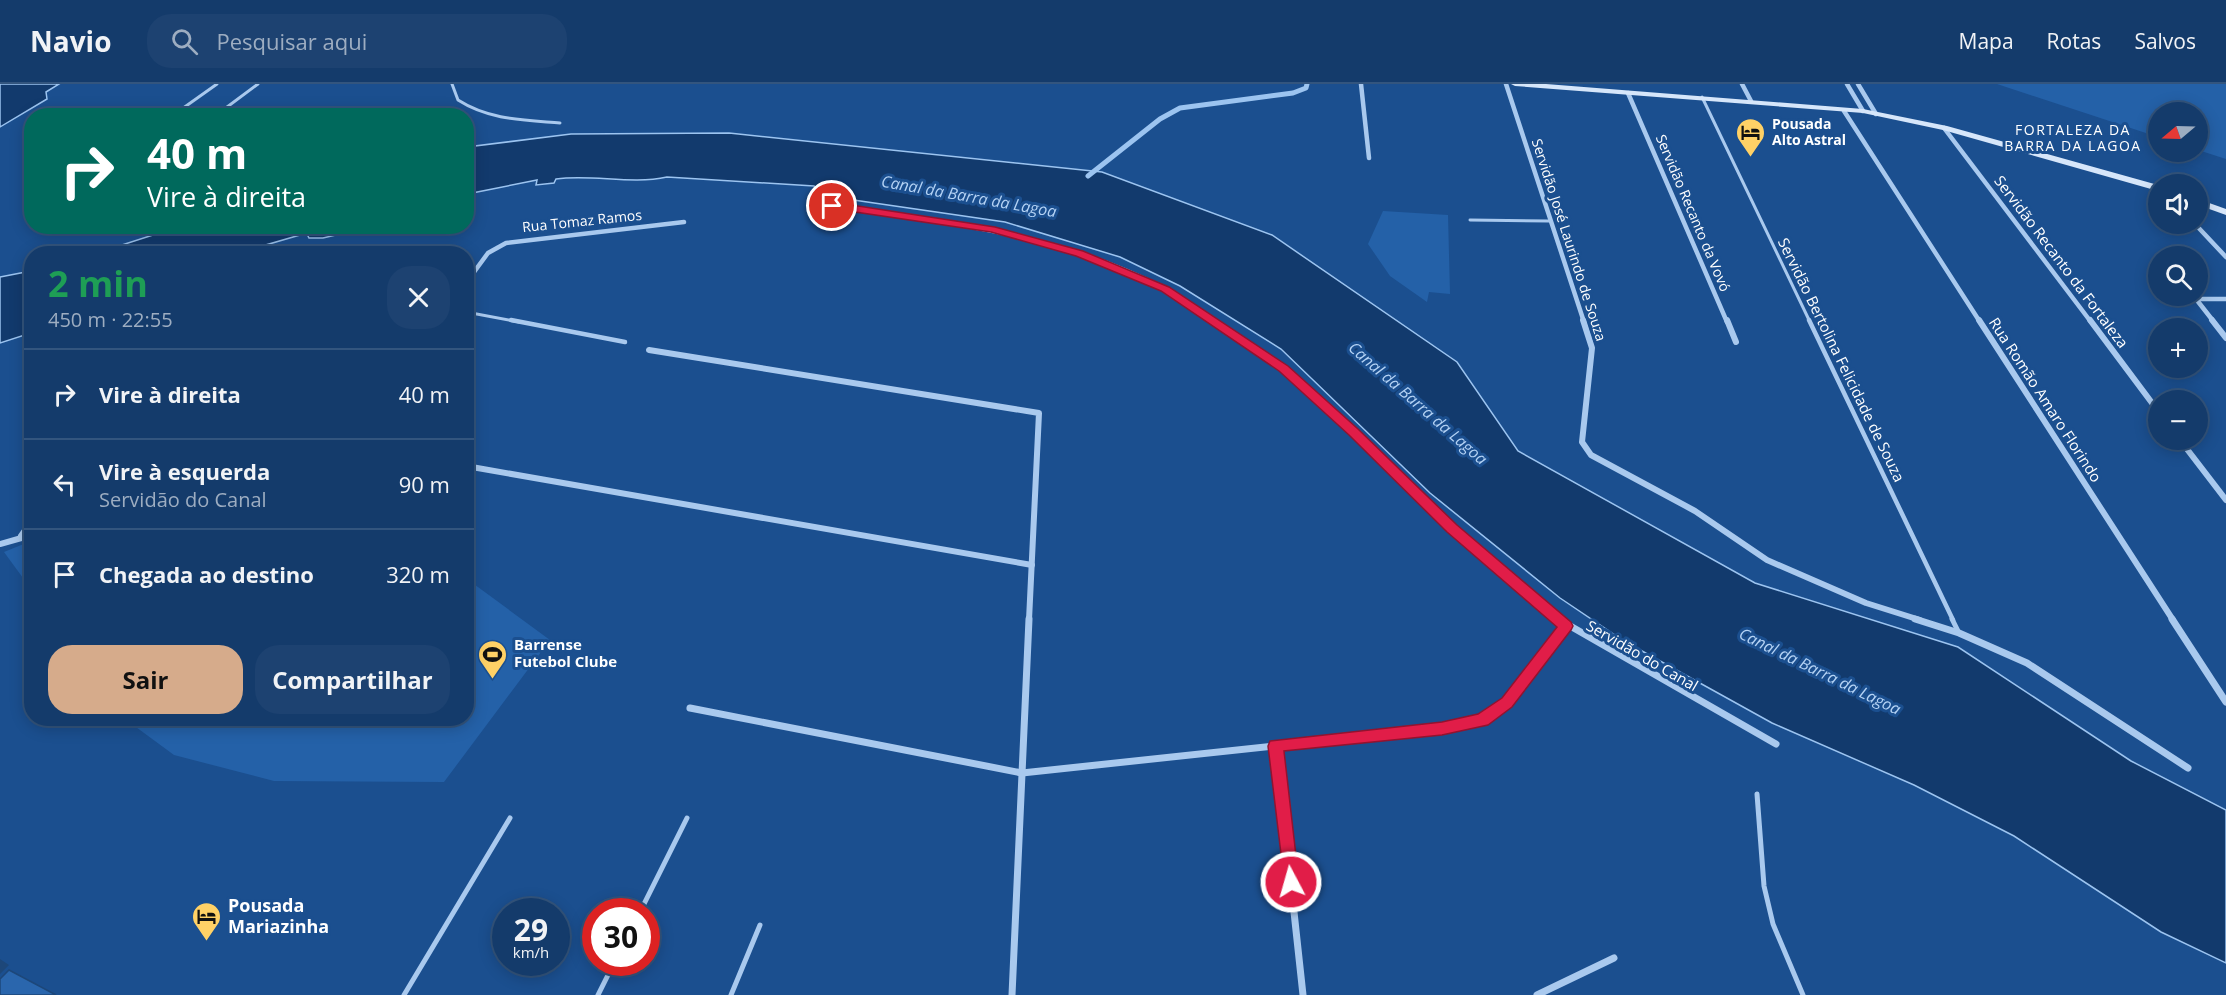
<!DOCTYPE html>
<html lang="pt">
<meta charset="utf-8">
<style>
body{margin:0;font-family:"Open Sans",sans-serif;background:#1d4271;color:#f1f3f6;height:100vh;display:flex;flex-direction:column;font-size:22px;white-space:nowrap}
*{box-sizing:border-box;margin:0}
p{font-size:20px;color:#9dadc1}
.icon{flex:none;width:33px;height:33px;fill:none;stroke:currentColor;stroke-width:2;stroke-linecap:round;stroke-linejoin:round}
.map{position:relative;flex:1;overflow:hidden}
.side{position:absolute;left:24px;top:162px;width:450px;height:480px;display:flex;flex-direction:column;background:#143b6b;border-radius:24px;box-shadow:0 3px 15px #0003,0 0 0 2px #33557e}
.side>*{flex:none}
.banner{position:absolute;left:24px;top:24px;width:450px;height:126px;border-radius:24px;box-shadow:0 3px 15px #0003,0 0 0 2px #33557e;background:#00695c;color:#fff;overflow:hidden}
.needle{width:39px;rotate:251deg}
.buttons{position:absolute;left:2148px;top:18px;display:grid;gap:12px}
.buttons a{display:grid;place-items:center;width:60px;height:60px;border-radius:50%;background:#143b6b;box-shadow:0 3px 15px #0003,0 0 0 2px #33557e;font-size:30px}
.speed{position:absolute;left:492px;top:814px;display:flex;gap:12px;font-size:30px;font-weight:700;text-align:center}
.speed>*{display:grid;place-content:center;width:78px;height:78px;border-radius:50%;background:#143b6b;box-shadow:0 3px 15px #0003,0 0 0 2px #33557e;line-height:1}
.speed small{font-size:15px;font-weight:400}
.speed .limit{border:9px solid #d22;background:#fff;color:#111}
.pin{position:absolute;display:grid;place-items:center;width:51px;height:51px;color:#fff;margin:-26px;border:3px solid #fff;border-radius:50%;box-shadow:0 2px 6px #0007}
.me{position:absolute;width:66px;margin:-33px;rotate:354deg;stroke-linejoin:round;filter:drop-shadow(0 0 4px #0008)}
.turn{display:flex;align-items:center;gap:21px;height:126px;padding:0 24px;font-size:27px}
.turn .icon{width:78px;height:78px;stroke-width:2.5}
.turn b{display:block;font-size:42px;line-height:51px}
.round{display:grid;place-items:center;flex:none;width:63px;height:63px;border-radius:24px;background:#1d4271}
.head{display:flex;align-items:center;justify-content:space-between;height:102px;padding:0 24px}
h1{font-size:36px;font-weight:700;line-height:45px;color:#1e9e55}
.primary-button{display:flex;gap:12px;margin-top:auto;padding:12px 24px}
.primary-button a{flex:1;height:69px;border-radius:24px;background:#d6ab8b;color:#111;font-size:24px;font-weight:700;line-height:69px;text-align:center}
.primary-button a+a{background:#1d4271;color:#f1f3f6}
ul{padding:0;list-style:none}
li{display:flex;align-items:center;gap:18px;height:90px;padding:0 24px;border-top:2px solid #33557e}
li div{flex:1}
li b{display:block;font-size:22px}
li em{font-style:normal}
header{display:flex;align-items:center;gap:36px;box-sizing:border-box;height:84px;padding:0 30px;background:#143b6b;border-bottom:2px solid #33557e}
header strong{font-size:28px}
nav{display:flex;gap:33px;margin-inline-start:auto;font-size:21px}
.search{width:420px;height:54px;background:#1d4271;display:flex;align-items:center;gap:15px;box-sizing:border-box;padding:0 21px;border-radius:24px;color:#9dadc1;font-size:22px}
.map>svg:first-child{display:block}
</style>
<header>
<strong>Navio</strong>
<div class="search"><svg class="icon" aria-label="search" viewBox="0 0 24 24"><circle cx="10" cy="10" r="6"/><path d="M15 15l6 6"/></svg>Pesquisar aqui</div>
<nav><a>Mapa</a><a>Rotas</a><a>Salvos</a></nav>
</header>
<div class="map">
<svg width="2226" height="911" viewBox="0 0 2226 911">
<rect width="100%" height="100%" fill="#1b4f8f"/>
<g fill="#2461a8">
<polygon points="1997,0 2226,0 2226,75 2198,66 2198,28 2158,28 2158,53"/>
<polygon points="1383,127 1448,131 1450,210 1429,208 1427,218 1390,192 1368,160"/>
<polygon points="31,457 32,457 31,505 4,468"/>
<polygon points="467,495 550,556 444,698 274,697 174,671 125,635 466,634"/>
</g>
<g fill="#123a6d" stroke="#9cc4f0" stroke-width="1.5">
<polygon points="0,0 59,0 46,8 47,15 0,43"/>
<path d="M729 49 1102 88 1272 151 1457 278 1518 367 1755 499 1958 563 2131 677 2226 726V879L2161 848 2014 752 1914 701 1772 639 1624 557 1560 514 1430 409 1281 265 1180 202 1120 173 1005 138 826 112 814 102 667 93C631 101 593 90 556 95L554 99 536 101 537 96 467 110V63L571 50Z"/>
<polygon points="178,143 178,142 370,143 323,154 309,154 307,150 300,151 238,169 97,169"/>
<polygon points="31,187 31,249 0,259 0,193"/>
</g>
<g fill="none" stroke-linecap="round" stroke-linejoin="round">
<polyline stroke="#9cc4f0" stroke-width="5" points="1088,92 1160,35 1180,24 1293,9 1306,4 1307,0"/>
<g stroke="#a9c9ee" stroke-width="3">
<path d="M452 0 458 16C489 36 524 36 560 39"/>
<polyline points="1702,13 1810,238"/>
<polyline points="172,32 217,0"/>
<polyline points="215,32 258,0"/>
<polyline points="1470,136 1549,137"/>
<polyline points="466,228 519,238"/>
</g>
<g stroke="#a9c9ee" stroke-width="4.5">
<polyline points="511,236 625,258"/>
<polyline points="1809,236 1953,536"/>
<polyline points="20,452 32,435"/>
</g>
<g stroke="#a9c9ee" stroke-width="5">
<polyline points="1952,535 1959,549"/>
<polyline points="1757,710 1764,802 1773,840 1803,911"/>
<polyline points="640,828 687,734"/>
<polyline points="404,911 510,734"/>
<polyline points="598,911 614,879"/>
<polyline points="731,911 760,841"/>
</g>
<g stroke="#a9c9ee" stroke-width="4.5">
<polyline points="1361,0 1369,74"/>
<polyline points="1506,0 1584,238"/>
<polyline points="1742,0 1751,17"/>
<polyline points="1847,0 1863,27"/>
<polyline points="1858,0 1876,30"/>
<polyline points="1628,9 1727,238"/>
<polyline points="1844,27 1980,238"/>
<polyline points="1944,44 2091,238"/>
<path d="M832 122C945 138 1061 150 1165 205 1182 214 1198 227 1214 238"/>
<polyline points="2195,140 2226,173"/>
<polyline points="466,199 488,169 506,159 684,138"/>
<polyline points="2214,238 2196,215 2226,215"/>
</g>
<g stroke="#a9c9ee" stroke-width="6">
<polyline points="1212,236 1283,284 1384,376 1452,444 1559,536"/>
<polyline points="1583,236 1592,264 1582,358 1591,371 1695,427 1767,476 1866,519 1920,536"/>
<polyline points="1727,236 1736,258"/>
<polyline points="1979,236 2173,536"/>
<polyline points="2090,236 2158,327"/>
<polyline points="2212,236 2226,254"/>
<polyline points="649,266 1039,329 1029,536"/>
<polyline points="2180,356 2226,416"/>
<polyline points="466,382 1032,481"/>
<polyline points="0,460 32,451"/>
</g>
<g stroke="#a9c9ee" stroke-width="7">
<polyline points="1558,535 1776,660"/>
<polyline points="1915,535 1959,549 2027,579 2188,684"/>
<polyline points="2172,535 2226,618"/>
<polyline points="690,624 1022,689 1442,644 1482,636 1495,629 1507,619 1566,542"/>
<polyline points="1276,662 1303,911"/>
<polyline points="1012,911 1029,535"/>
<polyline points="1537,911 1614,874"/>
</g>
<g fill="#d6e6fa" fill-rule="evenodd">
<polygon points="1511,0 1546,0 1863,25 1947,42 2158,101 2158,107 1943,46 1863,29 1515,2"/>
<polygon points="2198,115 2226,125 2226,131 2198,121"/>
</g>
</g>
<polygon fill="#1d4779" points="0,875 9,881 0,890"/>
<polygon fill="#2a66ad" stroke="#1d4779" stroke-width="1.5" points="9,886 56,911 0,911 0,895"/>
<polygon fill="#e11d48" stroke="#92132f" stroke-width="1.5" points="832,118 995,143 1083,167 1169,203 1288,282 1358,345 1457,441 1571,538 1573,542 1571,546 1512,623 1488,641 1442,651 1284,667 1299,798 1297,803 1291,806 1285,803 1268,662 1270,657 1442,638 1478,630 1502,614 1557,543 1447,448 1349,351 1279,287 1161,207 1076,172 991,148 828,124 828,119"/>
<defs>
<symbol id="hotel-pin" viewBox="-11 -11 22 30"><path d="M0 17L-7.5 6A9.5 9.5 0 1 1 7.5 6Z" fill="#ffd166" stroke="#1b4f8f"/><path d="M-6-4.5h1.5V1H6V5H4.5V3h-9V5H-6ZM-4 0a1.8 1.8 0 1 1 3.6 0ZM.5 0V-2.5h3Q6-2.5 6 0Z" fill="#111"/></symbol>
<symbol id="stadium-pin" viewBox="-11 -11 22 30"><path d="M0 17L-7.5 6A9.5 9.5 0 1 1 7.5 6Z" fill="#ffd166" stroke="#1b4f8f"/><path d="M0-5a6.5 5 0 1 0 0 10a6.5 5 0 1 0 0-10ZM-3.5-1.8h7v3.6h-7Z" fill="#111"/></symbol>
</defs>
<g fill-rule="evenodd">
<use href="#hotel-pin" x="1734" y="32" width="33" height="45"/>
<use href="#stadium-pin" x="476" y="554" width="33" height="45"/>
<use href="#hotel-pin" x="190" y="816" width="33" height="45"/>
</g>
<g text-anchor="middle" stroke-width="6" stroke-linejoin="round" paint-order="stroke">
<g font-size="14" font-weight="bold" fill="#fff" stroke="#1b4f8f" text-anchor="start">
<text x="1772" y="45">Pousada<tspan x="1772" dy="16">Alto Astral</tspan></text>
</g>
<g font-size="14" letter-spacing="1.5" fill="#fff" stroke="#1b4f8f">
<text x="2073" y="51">FORTALEZA DA<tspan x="2073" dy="16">BARRA DA LAGOA</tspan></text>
</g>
<g font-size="14" fill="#fff" stroke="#1b4f8f">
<text transform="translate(1693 129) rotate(67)" y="5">Servidão Recanto da Vovó</text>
<text transform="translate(582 137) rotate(-6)" y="5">Rua Tomaz Ramos</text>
<text transform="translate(1569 156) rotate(72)" y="5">Servidão José Laurindo de Souza</text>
</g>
<g font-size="15" fill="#fff" stroke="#1b4f8f">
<text transform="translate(2061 178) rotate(53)" y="5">Servidão Recanto da Fortaleza</text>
<text transform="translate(1841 276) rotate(64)" y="5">Servidão Bertolina Felicidade de Souza</text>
<text transform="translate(2045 316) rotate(57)" y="5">Rua Romão Amaro Florindo</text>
<text transform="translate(1642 572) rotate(30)" y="5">Servidão do Canal</text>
</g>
<g font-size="15" font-weight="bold" fill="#fff" stroke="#1b4f8f" text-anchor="start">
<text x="514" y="566">Barrense<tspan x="514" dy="17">Futebol Clube</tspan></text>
</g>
<g font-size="16" font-style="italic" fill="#b5d3f5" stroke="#1b4f8f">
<text transform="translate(969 112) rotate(10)" y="6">Canal da Barra da Lagoa</text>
<text transform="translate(1418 319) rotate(41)" y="6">Canal da Barra da Lagoa</text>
<text transform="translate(1820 587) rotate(26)" y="6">Canal da Barra da Lagoa</text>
</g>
<g font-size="18" font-weight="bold" fill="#fff" stroke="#1b4f8f" text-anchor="start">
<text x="228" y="828">Pousada<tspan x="228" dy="21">Mariazinha</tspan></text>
</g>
</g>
</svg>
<div class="buttons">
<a><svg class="needle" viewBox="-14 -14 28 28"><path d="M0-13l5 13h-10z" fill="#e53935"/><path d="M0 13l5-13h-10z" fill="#9dadc1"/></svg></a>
<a><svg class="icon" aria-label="sound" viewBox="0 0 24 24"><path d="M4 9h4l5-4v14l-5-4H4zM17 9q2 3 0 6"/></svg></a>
<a><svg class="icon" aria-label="search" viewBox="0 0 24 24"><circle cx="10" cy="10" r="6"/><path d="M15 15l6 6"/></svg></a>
<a>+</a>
<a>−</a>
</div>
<div class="speed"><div>29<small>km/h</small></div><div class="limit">30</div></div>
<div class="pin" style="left:832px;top:122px;background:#d93025"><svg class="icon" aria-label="arrive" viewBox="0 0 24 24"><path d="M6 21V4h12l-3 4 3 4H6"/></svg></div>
<svg class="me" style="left:1291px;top:798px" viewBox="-20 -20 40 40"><circle r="17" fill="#e11d48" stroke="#fff" stroke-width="3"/><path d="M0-11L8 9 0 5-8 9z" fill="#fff"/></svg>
<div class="banner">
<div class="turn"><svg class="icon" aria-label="right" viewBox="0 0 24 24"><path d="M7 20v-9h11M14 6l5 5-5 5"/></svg><div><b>40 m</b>Vire à direita</div></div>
</div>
<section class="side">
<div class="head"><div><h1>2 min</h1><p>450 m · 22:55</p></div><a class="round"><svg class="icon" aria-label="close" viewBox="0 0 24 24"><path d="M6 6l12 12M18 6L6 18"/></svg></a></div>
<ul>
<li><svg class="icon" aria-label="right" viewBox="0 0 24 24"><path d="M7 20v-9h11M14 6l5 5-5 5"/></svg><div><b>Vire à direita</b></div><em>40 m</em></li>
<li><svg class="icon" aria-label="left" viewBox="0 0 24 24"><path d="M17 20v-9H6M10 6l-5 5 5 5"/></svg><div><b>Vire à esquerda</b><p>Servidão do Canal</p></div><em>90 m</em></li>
<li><svg class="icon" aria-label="arrive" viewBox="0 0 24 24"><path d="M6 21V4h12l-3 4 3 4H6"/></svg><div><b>Chegada ao destino</b></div><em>320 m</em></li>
</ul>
<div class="primary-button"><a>Sair</a><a>Compartilhar</a></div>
</section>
</div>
